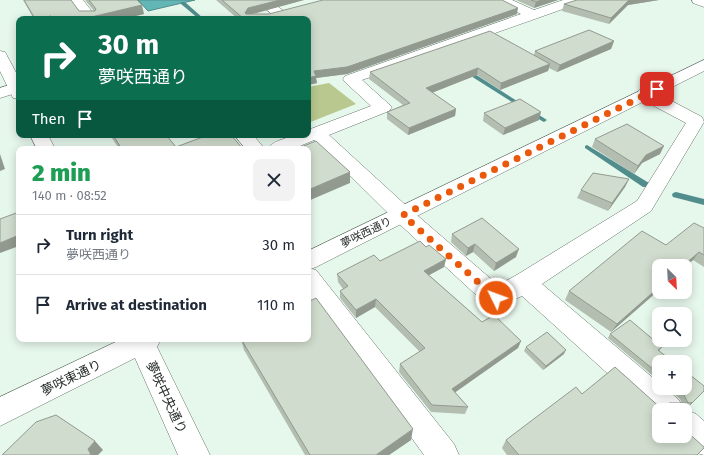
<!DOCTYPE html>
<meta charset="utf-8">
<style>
body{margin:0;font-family:"Fira Sans","Noto Sans JP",sans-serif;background:#f2f2f3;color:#1f2937;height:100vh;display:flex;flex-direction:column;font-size:15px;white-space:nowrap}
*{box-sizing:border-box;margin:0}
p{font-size:13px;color:#747a83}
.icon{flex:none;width:22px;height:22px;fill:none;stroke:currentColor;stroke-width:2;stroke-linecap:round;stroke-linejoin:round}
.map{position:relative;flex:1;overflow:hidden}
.details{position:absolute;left:16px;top:146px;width:295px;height:196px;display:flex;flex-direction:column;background:#fff;border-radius:8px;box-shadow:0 2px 10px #0003}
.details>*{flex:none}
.top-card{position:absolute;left:16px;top:16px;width:295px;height:122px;border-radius:8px;box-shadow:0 2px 10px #0003;background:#0b6e4f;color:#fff;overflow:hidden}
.needle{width:26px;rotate:156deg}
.fabs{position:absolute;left:652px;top:259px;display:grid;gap:8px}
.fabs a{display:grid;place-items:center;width:40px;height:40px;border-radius:8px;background:#fff;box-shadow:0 2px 10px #0003;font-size:20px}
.pin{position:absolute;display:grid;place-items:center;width:34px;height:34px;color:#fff;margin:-17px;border-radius:8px;box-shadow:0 2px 6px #0006}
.me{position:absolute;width:44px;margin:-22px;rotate:312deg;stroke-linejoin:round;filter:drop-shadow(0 0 3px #0008)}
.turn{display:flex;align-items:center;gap:14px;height:84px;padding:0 16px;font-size:18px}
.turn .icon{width:52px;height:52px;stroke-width:2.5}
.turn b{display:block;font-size:28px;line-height:34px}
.then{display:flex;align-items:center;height:38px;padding:0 16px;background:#0003;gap:8px;font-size:15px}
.round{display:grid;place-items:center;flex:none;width:42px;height:42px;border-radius:8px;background:#f2f2f3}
.head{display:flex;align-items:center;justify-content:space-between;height:68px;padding:0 16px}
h1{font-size:24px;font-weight:800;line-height:30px;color:#1e9e55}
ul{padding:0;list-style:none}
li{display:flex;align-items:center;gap:12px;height:60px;padding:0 16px;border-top:1px solid #e0e1e3}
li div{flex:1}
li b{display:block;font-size:15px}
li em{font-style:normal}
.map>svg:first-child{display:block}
</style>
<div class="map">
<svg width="704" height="455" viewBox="0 0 704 455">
<rect width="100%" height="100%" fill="#e6f7ec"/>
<polygon fill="#b9c88e" points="329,83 356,104 308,123 308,87"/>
<polygon fill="#63b6b6" stroke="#518d8c" points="138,0 195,0 148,11"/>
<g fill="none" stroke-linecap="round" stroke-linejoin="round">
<g fill="#518d8c" fill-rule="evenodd">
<polygon points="181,2 185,2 204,19 199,19 181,4"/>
<polygon points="463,69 467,69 547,120 544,122 542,121 463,71"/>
<polygon points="587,145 649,183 650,185 649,187 643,187 585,148 585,146"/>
<polygon points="676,192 704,199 704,205 673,197 672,195 673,193"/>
</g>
<defs>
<g id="minor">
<polygon points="70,0 83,0 98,19 84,19"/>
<polygon points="255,0 269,0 285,12 283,15 273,15"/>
<path d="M496 0H512L534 10 563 0H581L580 3 362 80 392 107 389 111 329 135 411 210 498 285 515 276 637 201 686 123 639 98 637 94 639 90 645 89 651 90 702 117 704 122 651 211 542 284 659 383V388H665L679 400 684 410 685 409 696 414 704 421V455L693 452 676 436H685V410H659V420L522 296 496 308 487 305 395 220 314 140 293 149H267C274 139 296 135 308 135V130L371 106 345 82 343 79 345 76 521 14 497 3Z"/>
<polygon points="19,82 19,92 0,98 0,88"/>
<polygon points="234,135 253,135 265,149 246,149"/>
<polygon points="308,268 316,270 454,444 459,455 424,455 308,295"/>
</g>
<g id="tertiary">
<polygon points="692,0 704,0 704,7 693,3"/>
<polygon points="0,51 5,52 19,78 19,99 13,98 0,71"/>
<polygon points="704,60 704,71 316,267 308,270 308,251"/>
<polygon points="30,135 48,135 55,149 37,149"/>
<polygon points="122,339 161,339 157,347 210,455 178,455 135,358 0,426 0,397"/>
</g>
</defs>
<use href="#minor" stroke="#65746b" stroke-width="1"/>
<use href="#tertiary" stroke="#65746b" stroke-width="1"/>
<use href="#minor" fill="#fff" fill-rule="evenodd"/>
<use href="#tertiary" fill="#fff" fill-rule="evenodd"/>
</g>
<g fill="#b3bdb0">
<polygon points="23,0 71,0 79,11 94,11 85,0 137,0 144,14 123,19 34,19"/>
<polygon points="216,0 304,0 250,14 517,14 347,74 316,78 317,83 308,85 308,19 238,19"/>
<polygon points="516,0 558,0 534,8"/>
<polygon points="577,0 659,0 628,5 609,24 562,11 564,4"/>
<polygon points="614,41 611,49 557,72 549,68 548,71 500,90 477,75 432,93 456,109 455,116 408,135 387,119 387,112 403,105 369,79 370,72 534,55 535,51"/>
<polygon points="484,113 539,120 503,135 483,121"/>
<polygon points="110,135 166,135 176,147 243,149 119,149"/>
<polygon points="595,139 660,154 642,163 634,174 592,147"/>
<polygon points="629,179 625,187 608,211 577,198 581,190"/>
<polygon points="704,228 704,267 693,260 685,267 685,266 659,266 659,290 611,332 565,300 569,291 666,245"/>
<polygon points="452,234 516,257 494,271 473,252 466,256 451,242"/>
<polygon points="426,247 446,259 444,267 429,275 482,322 521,341 518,348 455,392 468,407 465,414 431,412 399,372 400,364 420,352 375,307 356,318 340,298 340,291 343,289 338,282 337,274"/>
<polygon points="610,334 662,347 659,351 659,381 608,338"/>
<polygon points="241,339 411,440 389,455 305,455 244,350"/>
<polygon points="526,347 564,354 543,370 524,351"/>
<polygon points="704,386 685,410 659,410 697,455 507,455 502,448 506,440 582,394 663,409 669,403 682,403 680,399 667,388 685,388"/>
</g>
<g fill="#929a90">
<polygon points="280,0 304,0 249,15 245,19 245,13 248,8"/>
<polygon points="542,0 558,0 534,8 536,2"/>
<polygon points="629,0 659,0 628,5 609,24 611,18"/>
<polygon points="142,5 144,14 123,19 83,19"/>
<polygon points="518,8 517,14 347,74 316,78 317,83 308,85 308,78 314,71"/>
<polygon points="51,16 52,19 37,19"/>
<polygon points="614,41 611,49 557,72 560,65"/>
<polygon points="550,64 548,71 500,90 501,83"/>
<polygon points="478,68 477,75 426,95 426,88"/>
<polygon points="456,109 455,116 408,135 409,128"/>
<polygon points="541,112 539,120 503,135 505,128"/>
<polygon points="664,146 660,154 642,163 634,174 638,166 646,155"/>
<polygon points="0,154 5,169 0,171"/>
<polygon points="350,172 350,183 308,201 308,190"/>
<polygon points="629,179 625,187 608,211 612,203"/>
<polygon points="19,235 19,246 0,253 0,243"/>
<polygon points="475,244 473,252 466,256 468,248"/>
<polygon points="519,249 516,257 494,271 496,263"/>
<polygon points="699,252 693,260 685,267 685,266 683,266"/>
<polygon points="446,259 444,267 422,279 424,271"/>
<polygon points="659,287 659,290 611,332 617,324"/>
<polygon points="376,299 375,307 356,318 356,310"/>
<polygon points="521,341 518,348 450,396 452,389"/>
<polygon points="566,350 564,354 543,370 546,366"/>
<polygon points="413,429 411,440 389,455 376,455"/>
<polygon points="95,441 103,450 98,455 91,455 88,449"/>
</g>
<g fill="#d0dccd" stroke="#929a90">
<polygon points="24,0 71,0 79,11 95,11 96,9 89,0 137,0 142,5 83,19 53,19 51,16 35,19"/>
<polygon points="222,0 280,0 248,8 245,13 246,14 269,14 323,0 502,0 518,8 347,67 314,71 316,76 308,78 308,19 244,19"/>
<polygon points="531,0 542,0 536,2"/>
<polygon points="577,0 629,0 611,18 564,4"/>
<polygon points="589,30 614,41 560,65 535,51"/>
<polygon points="490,31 550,64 501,83 478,68 426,88 456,109 409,128 387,112 410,103 370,72"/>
<polygon points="520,99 541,112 505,128 484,113"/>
<polygon points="627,124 664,146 646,155 638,166 595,139"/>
<polygon points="113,135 166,135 176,147 208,135 231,135 243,149 120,149 118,146 120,146"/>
<polygon points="316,141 350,172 308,190 308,149 296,149"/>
<polygon points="593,173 629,179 612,203 581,190"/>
<polygon points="19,212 19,235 0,243 0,219"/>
<polygon points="482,218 519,249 496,263 475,244 468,248 452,234"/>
<polygon points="694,223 704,228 704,255 699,252 683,266 659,266 659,287 617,324 569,291 642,231 666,245"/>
<polygon points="420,241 426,247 429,245 446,259 424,271 482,322 494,315 521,341 452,389 468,407 432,405 400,364 425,348 376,299 356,310 340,291 348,286 337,274 374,255 380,261"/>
<polygon points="316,298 413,429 376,455 310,455 241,339 308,339 308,302"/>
<polygon points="630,320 662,347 658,350 673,362 659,362 659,374 610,334"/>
<polygon points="547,332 566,350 546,366 526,347"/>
<polygon points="615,367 663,410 659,410 659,436 685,436 685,430 704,447 704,448 697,455 519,455 506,440 576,387 582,394"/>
<polygon points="685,371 704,386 704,391 692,403 688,403 684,395 675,388 685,388"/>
<polygon points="669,403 692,403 685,410 669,410"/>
<polygon points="56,415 95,441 88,449 91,455 2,455 36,422"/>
</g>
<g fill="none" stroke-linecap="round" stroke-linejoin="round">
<polyline stroke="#ea580c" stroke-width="7" stroke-dasharray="0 12.6" points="496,298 403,215 657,89"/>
</g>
<g text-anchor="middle" stroke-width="3.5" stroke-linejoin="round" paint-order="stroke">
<g font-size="11" fill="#272e2a" stroke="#fff">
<text transform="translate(366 232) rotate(-26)" y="4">夢咲西通り</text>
</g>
<g font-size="13" fill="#272e2a" stroke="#fff">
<text transform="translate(71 377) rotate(-26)" y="5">夢咲東通り</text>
<text transform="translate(167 397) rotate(65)" y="5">夢咲中央通り</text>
</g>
</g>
</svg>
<div class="fabs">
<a><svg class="needle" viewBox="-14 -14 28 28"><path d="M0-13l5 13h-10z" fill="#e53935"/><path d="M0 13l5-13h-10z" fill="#747a83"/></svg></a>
<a><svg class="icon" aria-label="search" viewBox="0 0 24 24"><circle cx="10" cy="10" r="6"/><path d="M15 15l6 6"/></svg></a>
<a>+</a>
<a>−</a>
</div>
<div class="pin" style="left:657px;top:89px;background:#d93025"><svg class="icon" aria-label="arrive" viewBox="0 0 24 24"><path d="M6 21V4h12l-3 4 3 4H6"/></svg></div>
<svg class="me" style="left:496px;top:298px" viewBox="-20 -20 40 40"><circle r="17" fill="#ea580c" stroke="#fff" stroke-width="3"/><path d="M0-11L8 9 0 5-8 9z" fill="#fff"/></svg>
<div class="top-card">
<div class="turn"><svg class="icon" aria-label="right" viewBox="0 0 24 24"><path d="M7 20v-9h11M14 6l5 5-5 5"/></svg><div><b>30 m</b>夢咲西通り</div></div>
<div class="then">Then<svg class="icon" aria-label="arrive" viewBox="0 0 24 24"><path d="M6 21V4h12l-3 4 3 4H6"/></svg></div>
</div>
<section class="details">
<div class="head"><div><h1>2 min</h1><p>140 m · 08:52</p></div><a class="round"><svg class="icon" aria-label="close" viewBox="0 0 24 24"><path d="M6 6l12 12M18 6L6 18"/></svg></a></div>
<ul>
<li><svg class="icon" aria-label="right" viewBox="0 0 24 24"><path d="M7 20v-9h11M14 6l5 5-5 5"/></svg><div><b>Turn right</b><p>夢咲西通り</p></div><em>30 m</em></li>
<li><svg class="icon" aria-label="arrive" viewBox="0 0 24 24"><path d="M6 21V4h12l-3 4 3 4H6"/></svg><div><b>Arrive at destination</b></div><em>110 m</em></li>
</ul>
</section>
</div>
